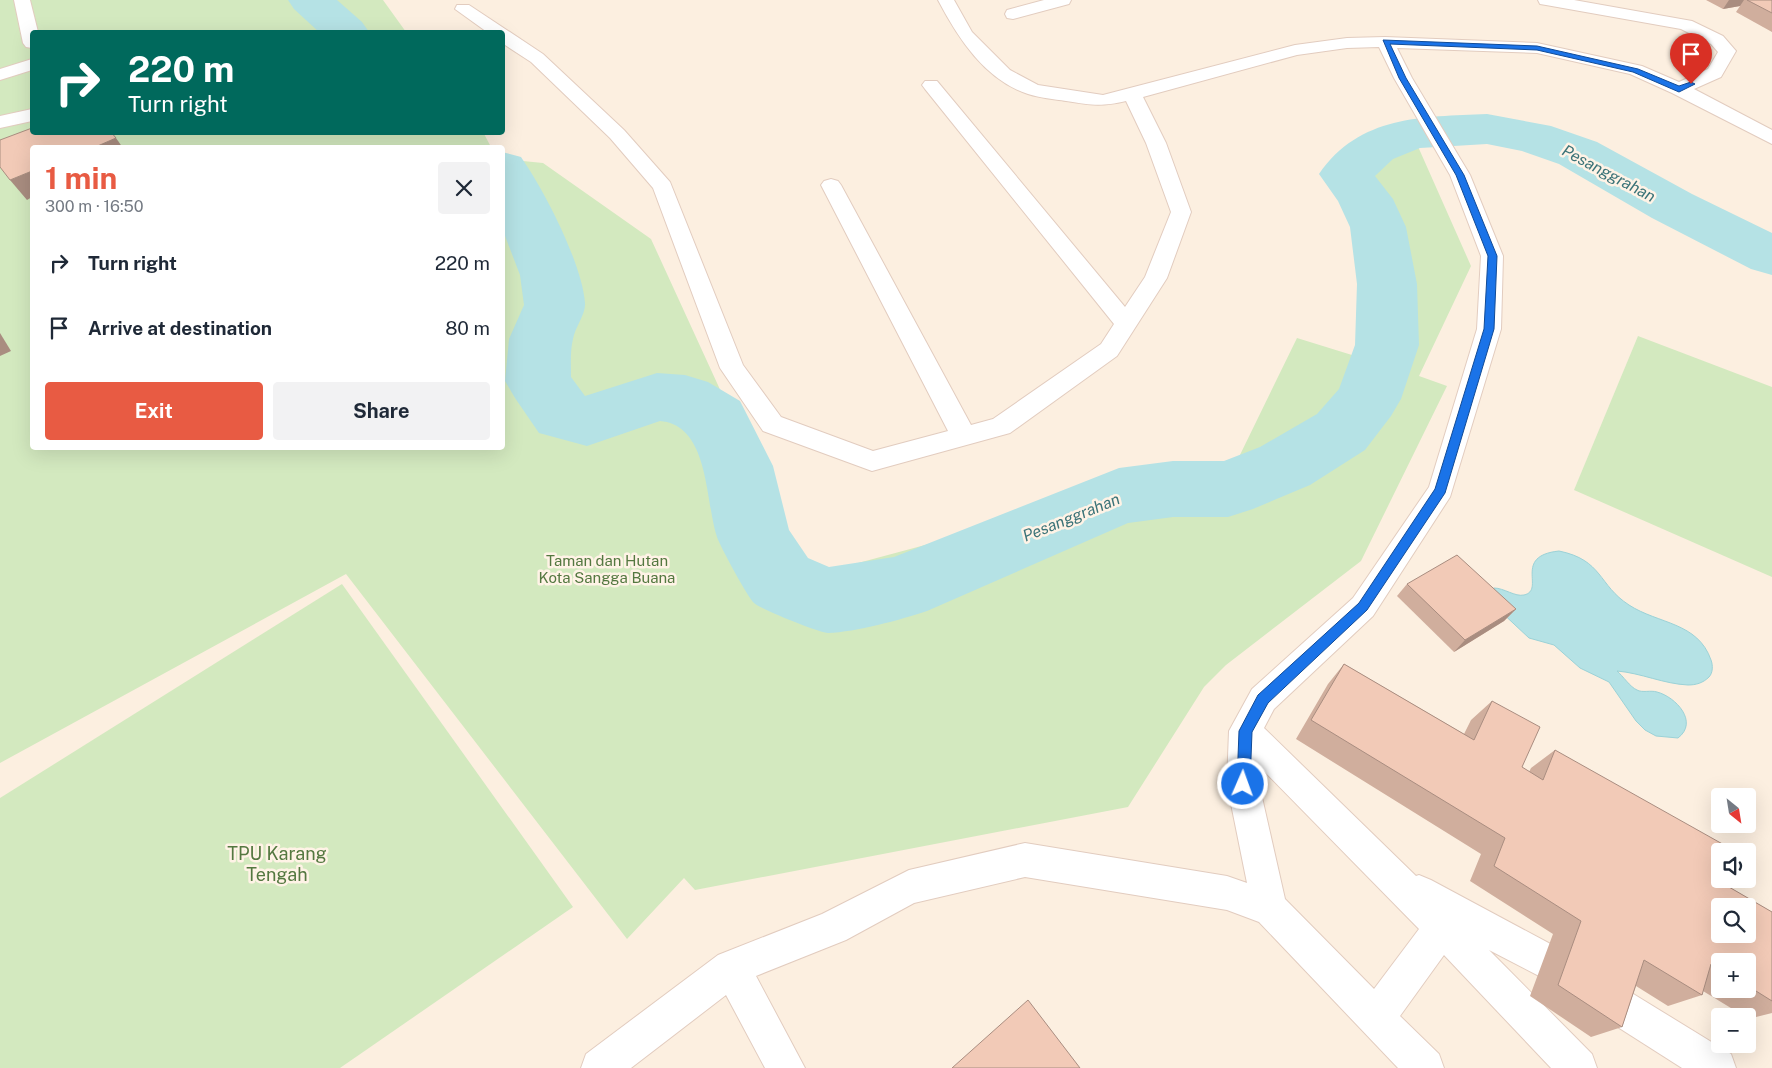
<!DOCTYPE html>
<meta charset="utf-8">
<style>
body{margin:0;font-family:"Public Sans",sans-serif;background:#f2f2f3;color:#1f2937;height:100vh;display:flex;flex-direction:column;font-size:19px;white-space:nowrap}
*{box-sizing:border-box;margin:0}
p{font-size:16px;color:#747a83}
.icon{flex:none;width:28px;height:28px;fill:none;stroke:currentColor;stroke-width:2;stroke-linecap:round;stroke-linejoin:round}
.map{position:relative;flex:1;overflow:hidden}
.drawer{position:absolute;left:30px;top:145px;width:475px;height:305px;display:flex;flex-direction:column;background:#fff;border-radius:5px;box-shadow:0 5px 20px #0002}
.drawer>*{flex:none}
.hud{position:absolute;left:30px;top:30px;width:475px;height:105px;border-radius:5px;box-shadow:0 5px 20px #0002;background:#00695c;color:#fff;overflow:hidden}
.needle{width:32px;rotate:150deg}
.tools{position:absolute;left:1711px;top:788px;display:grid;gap:10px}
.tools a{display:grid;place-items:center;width:45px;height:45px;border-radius:5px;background:#fff;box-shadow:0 5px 20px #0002;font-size:25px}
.pin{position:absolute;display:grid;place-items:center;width:42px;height:42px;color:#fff;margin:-51px -21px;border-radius:50% 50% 50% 0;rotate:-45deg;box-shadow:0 0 5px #0007}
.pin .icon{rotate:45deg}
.me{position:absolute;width:55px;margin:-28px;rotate:2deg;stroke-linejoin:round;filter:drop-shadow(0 0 4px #0008)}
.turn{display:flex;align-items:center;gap:18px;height:105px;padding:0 15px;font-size:22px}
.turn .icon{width:65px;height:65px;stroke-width:2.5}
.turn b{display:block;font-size:35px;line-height:42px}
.round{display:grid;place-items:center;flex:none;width:52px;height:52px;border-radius:5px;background:#f2f2f3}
.head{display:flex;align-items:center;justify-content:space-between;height:85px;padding:0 15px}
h1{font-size:30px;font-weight:700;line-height:38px;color:#e85b43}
.cta{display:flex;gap:10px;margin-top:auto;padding:10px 15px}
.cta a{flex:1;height:58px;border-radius:5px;background:#e85b43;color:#fff;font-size:20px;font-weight:700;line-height:58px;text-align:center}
.cta a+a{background:#f2f2f3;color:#1f2937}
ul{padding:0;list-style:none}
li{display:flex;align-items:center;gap:15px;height:65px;padding:0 15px}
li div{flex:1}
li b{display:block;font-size:19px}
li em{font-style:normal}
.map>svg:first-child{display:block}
</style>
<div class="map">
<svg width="1772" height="1068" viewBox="0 0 1772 1068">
<rect width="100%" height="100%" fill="#fcefe0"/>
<g fill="#d3e9bf">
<polygon points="0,0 383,0 406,32 32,32 32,132 483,132 491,147 32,148 32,448 502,448 503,159 543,163 651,239 806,577 1237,461 1297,338 1381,364 1387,345 1387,284 1378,227 1365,199 1346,174 1374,148 1412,133 1471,266 1419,376 1447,386 1361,561 1226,665 1204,687 1128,807 695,890 684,878 627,939 346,574 0,763"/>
<polygon points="1638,336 1772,387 1772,577 1574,490"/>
<polygon points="342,584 573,907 340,1068 0,1068 0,798"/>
</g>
<path fill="#b5e2e5" stroke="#9bd2d7" d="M1559 551C1603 560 1598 585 1629 605 1658 624 1698 622 1711 660 1713 665 1713 673 1709 677 1703 683 1696 685 1688 685 1664 684 1641 673 1617 671 1623 676 1630 687 1637 690 1642 693 1651 690 1657 692 1676 697 1699 722 1678 738L1656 736 1645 730 1636 721 1609 682 1580 668 1554 645 1529 638 1483 595 1494 588C1504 588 1515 597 1524 595 1546 590 1512 556 1559 551Z"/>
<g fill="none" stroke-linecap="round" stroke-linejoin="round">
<g fill="#b5e2e5" fill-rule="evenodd">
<polygon points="288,0 337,0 362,22 369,32 319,32 294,9"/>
<path d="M1487 114 1551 126 1597 142 1692 194 1772 233V275L1751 269 1652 218 1559 164 1522 151 1487 144 1420 148 1393 159 1375 176 1393 199 1406 227 1417 284 1419 345 1401 399 1391 416 1365 450 1310 485 1253 509 1228 517H1173L1128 523 927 611C900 620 856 632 828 633 820 633 760 609 754 603 748 598 720 546 717 537 705 502 710 425 660 421L587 446 539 433 515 398 505 381 509 339 524 305 520 275 502 228V152L521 157C544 190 582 263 585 303 586 314 575 327 573 339 570 351 571 365 571 377L585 396 657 373 685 375 708 382 740 401 773 466 789 530 808 558 829 567 894 557 1119 468 1173 461H1224L1260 447 1317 414 1339 389 1355 345 1357 284 1350 227 1338 201 1319 174C1360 115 1422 117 1487 114Z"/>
</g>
<defs>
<g id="minor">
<polygon points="14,0 30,0 38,32 32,32 32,48 26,47 23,43"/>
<path d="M938 0H954L972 32 1010 70 1038 85 1103 95 1295 45 1347 38 1385 37 1537 43 1642 66 1679 82 1708 69 1718 52 1711 44 1681 29 1546 5 1540 4 1538 0H1574L1692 21 1723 36 1736 51 1721 77 1694 89 1772 130V144L1672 93 1630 74 1537 53 1397 48 1412 78 1470 175 1503 256 1501 329 1450 497 1373 616 1274 709 1264 728 1416 876 1419 875 1431 880 1556 947 1561 960 1556 973 1543 978 1489 950 1592 1054 1597 1068H1551L1444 955 1400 1016 1439 1054 1444 1068H1398L1259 922 1227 910 1025 877 914 903 846 940 756 976 805 1068H765L726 995 631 1068H581L586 1054 718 955 822 914 909 870 1025 843 1227 876 1247 883 1227 784 1229 731 1252 689 1353 598 1429 487 1477 329 1481 256 1450 175 1394 78 1379 47 1347 48 1297 55 1143 97 1166 143 1191 212 1167 278 1117 356 1010 433 872 471 763 431 720 368 653 188 610 138 531 62 502 43V32H487L455 9 457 5H469L543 54 624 130 670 182 743 365 781 417 873 451 948 431 821 185 824 181 831 179 838 181 841 185 971 425 993 419 1101 344 1114 324 925 89 922 85 925 81H937L1125 307 1145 277 1171 212 1146 143 1126 101C1100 107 1092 105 1066 101 1054 99 1040 98 1028 94 985 80 958 38 938 0ZM1260 767 1419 929 1374 989 1285 899 1259 784Z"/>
<polygon points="1044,0 1071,0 1069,4 1013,19 1007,18 1005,14 1007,10"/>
<polygon points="32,59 32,70 0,80 0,69"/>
<polygon points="32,109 32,121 0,128 0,116"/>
<polygon points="1604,979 1617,984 1731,1054 1736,1068 1682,1068 1591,1010 1586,997 1591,984"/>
</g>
</defs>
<use href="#minor" stroke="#e2ccbf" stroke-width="2"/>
<use href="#minor" fill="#fff" fill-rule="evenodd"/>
</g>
<g fill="#d0ae9d" fill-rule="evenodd">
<polygon points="1706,0 1772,0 1772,32 1736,12 1740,6 1723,9"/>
<polygon points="1407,584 1516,609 1504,621 1454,652 1397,596"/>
<path d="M1344 664 1464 734 1471 720 1492 701 1522 767 1529 772 1531 768 1555 750 1729 887 1772 912V1013L1748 1019V1016H1744L1703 991 1702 995 1668 1006 1636 986 1622 1027 1591 1037 1530 996 1553 934 1470 881 1481 854 1296 739 1328 684ZM1720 961H1748V989H1720Z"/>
</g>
<g fill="#a98d80">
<polygon points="1729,0 1744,0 1740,6 1723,9"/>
<polygon points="116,138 123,148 93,148"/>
<polygon points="32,171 32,197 27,200 10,180"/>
<polygon points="0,333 11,351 0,356"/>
<polygon points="1516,609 1504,621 1454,652 1465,640"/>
</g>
<g fill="#f2cab7" stroke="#a98d80" fill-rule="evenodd">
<polygon points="1747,0 1772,0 1772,13"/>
<polygon points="32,128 32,132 111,132 116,138 93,148 32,148 32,171 10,180 0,167 0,140"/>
<polygon points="1457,555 1516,609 1465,640 1407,584"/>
<path d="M1344 664 1474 740 1492 701 1540 727 1522 767 1543 780 1555 750 1735 851H1720V879H1731L1729 887 1772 912V1001L1748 986V961H1720V969L1711 964 1702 995 1644 960 1622 1027 1558 985 1581 921 1494 866 1505 838 1311 720ZM1720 906H1748V934H1720Z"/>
<polygon points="1028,1000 1080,1068 952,1068"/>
</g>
<polygon fill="#1a73e8" stroke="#114b97" points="1383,40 1537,46 1638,69 1679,86 1691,82 1695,84 1679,92 1633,72 1537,50 1390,44 1406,78 1464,175 1497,256 1494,329 1445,493 1367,610 1268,703 1252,732 1250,784 1248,789 1243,791 1238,789 1237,784 1239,731 1258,695 1359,603 1435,489 1484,329 1488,256 1456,175 1399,78"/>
<g text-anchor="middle" stroke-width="5" stroke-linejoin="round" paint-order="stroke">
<g font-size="15" fill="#547840" stroke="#fff3e6">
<text x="607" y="566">Taman dan Hutan<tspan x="607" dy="17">Kota Sangga Buana</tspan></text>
</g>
<g font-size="16" font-style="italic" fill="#3b7378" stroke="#fff3e6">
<text transform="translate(1609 173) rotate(28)" y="6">Pesanggrahan</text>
<text transform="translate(1071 517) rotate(-22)" y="6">Pesanggrahan</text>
</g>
<g font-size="18" fill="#547840" stroke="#fff3e6">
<text x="277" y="860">TPU Karang<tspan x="277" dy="21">Tengah</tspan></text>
</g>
</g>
</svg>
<div class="tools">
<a><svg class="needle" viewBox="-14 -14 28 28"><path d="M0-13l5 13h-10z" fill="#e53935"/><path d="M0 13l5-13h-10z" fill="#747a83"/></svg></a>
<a><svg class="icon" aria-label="sound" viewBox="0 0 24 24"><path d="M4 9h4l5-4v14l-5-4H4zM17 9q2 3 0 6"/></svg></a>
<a><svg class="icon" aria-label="search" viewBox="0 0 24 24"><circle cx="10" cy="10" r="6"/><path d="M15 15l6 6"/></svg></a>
<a>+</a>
<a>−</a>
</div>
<div class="pin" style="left:1691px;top:84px;background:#d93025"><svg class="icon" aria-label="arrive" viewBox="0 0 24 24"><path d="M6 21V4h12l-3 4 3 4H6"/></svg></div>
<svg class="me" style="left:1243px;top:784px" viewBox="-20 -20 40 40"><circle r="17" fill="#1a73e8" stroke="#fff" stroke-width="3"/><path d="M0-11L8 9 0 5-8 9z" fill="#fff"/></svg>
<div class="hud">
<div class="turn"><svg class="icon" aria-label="right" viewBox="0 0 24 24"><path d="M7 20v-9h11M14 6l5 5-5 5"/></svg><div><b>220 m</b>Turn right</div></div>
</div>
<section class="drawer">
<div class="head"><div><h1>1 min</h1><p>300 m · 16:50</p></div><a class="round"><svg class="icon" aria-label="close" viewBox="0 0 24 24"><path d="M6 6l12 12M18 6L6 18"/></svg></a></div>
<ul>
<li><svg class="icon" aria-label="right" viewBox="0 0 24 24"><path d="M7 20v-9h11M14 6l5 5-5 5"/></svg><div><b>Turn right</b></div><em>220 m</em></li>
<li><svg class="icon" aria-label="arrive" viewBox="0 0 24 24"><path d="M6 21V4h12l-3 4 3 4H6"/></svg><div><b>Arrive at destination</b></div><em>80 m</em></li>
</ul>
<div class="cta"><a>Exit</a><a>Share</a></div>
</section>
</div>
